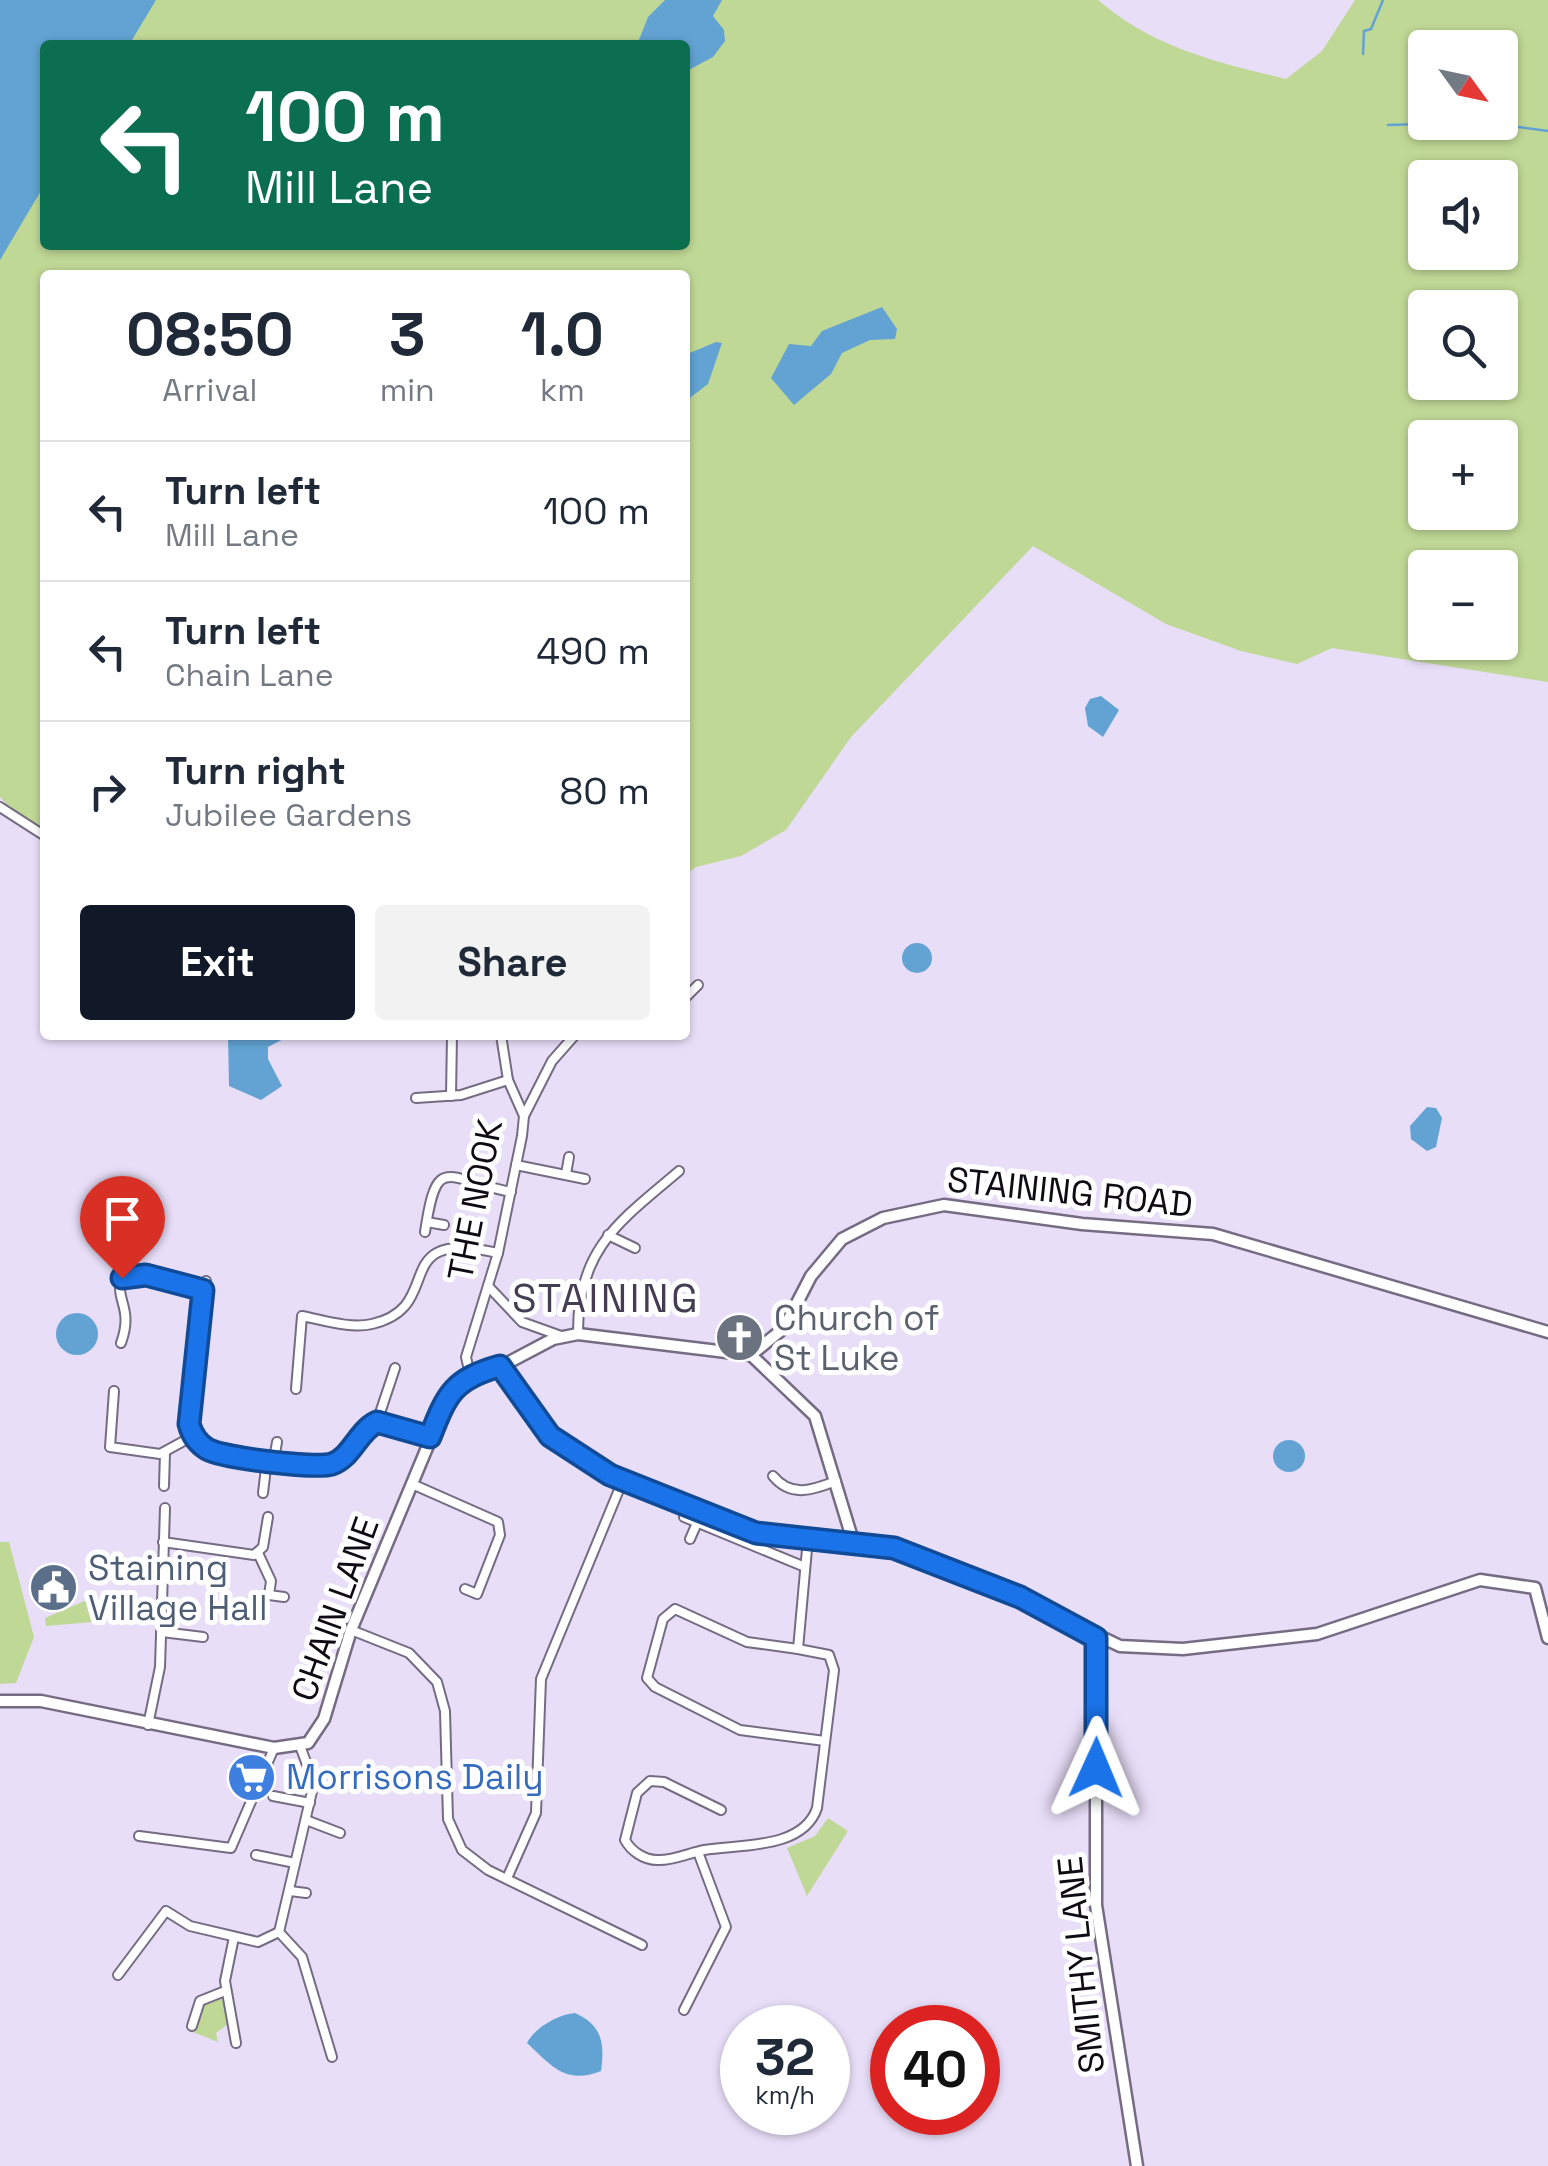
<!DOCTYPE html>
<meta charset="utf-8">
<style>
body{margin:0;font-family:"Space Grotesk",sans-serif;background:#f2f2f3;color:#1f2937;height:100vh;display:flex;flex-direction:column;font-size:38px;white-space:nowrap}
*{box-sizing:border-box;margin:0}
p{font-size:32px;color:#747a83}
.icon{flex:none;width:55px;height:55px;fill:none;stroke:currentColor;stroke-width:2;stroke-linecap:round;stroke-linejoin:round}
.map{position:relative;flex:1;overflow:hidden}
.details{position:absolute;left:40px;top:270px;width:650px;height:770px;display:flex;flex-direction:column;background:#fff;border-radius:10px;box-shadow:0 2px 8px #0004}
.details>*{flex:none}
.hud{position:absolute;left:40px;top:40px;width:650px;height:210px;border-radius:10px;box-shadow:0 2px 8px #0004;background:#0b6e4f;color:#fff;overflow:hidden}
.needle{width:65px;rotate:123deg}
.controls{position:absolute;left:1408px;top:30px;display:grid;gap:20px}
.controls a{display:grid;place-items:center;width:110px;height:110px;border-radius:10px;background:#fff;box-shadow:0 2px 8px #0004;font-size:50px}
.speed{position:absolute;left:720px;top:2005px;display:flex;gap:20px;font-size:50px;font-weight:700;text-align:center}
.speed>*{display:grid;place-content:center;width:130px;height:130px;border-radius:50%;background:#fff;box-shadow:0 2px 8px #0004;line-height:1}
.speed small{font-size:25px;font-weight:400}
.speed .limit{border:15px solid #d22;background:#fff;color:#111}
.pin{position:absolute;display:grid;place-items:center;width:85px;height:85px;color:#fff;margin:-102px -42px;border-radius:50% 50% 50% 0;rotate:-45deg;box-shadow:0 0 10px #0007}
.pin .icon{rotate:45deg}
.me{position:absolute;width:110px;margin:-55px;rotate:1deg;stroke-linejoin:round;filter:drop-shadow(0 0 8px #0008)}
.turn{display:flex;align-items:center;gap:35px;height:210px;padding:0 40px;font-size:45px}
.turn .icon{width:130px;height:130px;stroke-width:2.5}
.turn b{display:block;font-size:70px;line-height:85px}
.eta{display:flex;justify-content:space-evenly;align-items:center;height:170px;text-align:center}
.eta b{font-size:60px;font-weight:700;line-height:70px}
.primary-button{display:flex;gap:20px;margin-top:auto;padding:20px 40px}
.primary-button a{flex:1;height:115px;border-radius:10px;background:#111827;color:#fff;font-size:40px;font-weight:700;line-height:115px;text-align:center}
.primary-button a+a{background:#f2f2f3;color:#1f2937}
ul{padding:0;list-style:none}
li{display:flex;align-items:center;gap:30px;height:140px;padding:0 40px;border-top:2px solid #e0e1e3}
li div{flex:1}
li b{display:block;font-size:38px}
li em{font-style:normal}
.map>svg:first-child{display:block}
</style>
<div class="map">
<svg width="1548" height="2166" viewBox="0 0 1548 2166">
<rect width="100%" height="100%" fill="#e8def8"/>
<g fill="#c0d896" fill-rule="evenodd">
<path d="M0 0H1098C1154 48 1216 62 1286 79L1322 51 1355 0H1548V682L1332 648 1297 664 1241 651 1166 624 1033 546 851 737 786 830 741 856 696 867 685 875V275H45V830L14 812 0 797ZM45 45H685V245H45ZM1425 48H1500V122H1425ZM1425 178H1500V252H1425ZM1425 308H1500V382H1425ZM1425 438H1500V512H1425ZM1425 568H1500V642H1425Z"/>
<polygon points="0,1542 9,1542 34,1637 16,1683 0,1684"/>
<polygon points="87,1600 93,1622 46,1626 45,1618"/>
<polygon points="828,1818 848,1831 807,1896 787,1848 815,1836"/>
<polygon points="223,1998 228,2024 216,2033 218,2042 193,2032 204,2004"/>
</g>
<g fill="#62a3d3">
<polygon points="0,0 156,0 129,45 45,45 45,184 0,260"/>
<polygon points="665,0 722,0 713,16 724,30 725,41 713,57 685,72 685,45 637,45 648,17"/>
<polygon points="882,307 897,329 895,339 870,340 842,353 831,374 794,405 771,378 789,344 811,346 822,331"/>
<polygon points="716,342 722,343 708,384 691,397 685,410 685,355"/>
<polygon points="1101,696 1119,710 1103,737 1088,726 1085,708 1090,699"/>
<circle cx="917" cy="958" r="15"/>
<polygon points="228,1035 289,1036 268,1047 268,1059 282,1086 261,1100 229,1086"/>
<polygon points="1427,1107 1436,1108 1442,1118 1436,1147 1427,1151 1411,1139 1410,1126"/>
<circle cx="77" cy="1334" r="21"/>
<circle cx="1289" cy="1456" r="16"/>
<path d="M575 2013C602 2025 605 2043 601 2071 565 2085 552 2066 527 2043 534 2028 559 2014 575 2013Z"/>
</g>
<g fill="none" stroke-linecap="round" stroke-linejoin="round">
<g stroke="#62a3d3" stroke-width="2.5">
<polyline points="1363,54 1364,31 1371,29 1383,0"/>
<polyline points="1481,122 1548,131"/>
<polyline points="1430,124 1437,122"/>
<polyline points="1388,125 1422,124"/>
</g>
<defs>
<g id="minor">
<polyline points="0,807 45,836"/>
<polyline points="685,998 698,985"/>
<polyline points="451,1096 452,1035"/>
<polyline points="416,1098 461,1095 508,1080"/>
<polyline points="524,1116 552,1061 575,1035"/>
<polyline points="516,1165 585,1179"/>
<polyline points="566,1174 569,1157"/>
<polyline points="427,1222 444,1225"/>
<path d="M425 1232C437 1152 445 1179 511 1192"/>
<polyline points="608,1235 635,1248"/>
<path d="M206 1281 189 1417C189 1436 200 1447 217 1453L328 1465C351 1456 356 1432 377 1422"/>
<polyline points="488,1286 522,1322 561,1336"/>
<path d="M578 1334C577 1249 620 1221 679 1171"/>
<path d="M121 1343C134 1307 114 1300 122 1278L146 1275 203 1290"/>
<polyline points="395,1368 377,1422 430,1437"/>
<polyline points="470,1375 466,1357 498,1253 522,1136 524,1116 508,1080 501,1035"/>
<path d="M296 1389 302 1316C323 1320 350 1329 372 1324 448 1307 385 1227 498 1253"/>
<polyline points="114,1391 110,1447 160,1454 193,1436"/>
<polyline points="274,1459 277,1442"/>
<path d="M773 1476C791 1498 813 1490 836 1481"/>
<polyline points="412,1484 498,1522 500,1535 477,1594 465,1589"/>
<polyline points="164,1486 165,1453"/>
<polyline points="263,1493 267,1459"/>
<polyline points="684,1517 805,1567"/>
<polyline points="690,1539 697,1523"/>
<polyline points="163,1542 254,1555 263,1547 268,1517"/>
<polyline points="258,1553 271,1581 269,1595 284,1597"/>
<polyline points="351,1630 409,1653 437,1682 445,1711 448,1819 462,1850 488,1870 642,1945"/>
<polyline points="162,1632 203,1637"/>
<polyline points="798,1649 747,1642 675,1609 663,1619 647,1678 655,1687 740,1730 825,1741"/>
<polyline points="148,1725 160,1667 165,1508"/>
<polyline points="273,1796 310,1803"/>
<path d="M721 1810 664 1782 650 1781 637 1793 625 1840C631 1851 644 1860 657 1860 672 1861 689 1853 704 1850 739 1844 803 1850 817 1808L834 1670 829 1655 798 1649 808 1538"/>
<polyline points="306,1820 340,1833"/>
<polyline points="139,1836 231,1848 274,1748"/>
<polyline points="256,1855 295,1863"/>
<polyline points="508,1876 536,1813 541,1679 623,1480"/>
<polyline points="290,1891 306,1893"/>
<polyline points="279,1932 302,1957 332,2057"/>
<polyline points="234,1937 225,1981 236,2043"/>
<polyline points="118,1975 166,1911 190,1926 258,1942 279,1932 314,1783 300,1746"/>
<polyline points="684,2010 726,1927 698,1852"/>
<polyline points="192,2026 200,2001 225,1991"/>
</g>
<g id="tertiary">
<polyline points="751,1355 815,1416 853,1541"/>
<polyline points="500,1367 550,1436 610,1475 755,1533 894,1548 990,1584 1120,1646 1183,1649 1317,1634 1480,1580 1535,1588 1548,1638"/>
<polyline points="1096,1638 1096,1905 1137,2166"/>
<polyline points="0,1701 41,1701 274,1748 308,1743 324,1719 351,1630 449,1395 470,1375 500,1367 553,1339 578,1334 751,1355 784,1328 811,1276 842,1239 883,1218 944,1205 1082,1224 1213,1234 1548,1332"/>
</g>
</defs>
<use href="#minor" stroke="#756c83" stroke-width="12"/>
<use href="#tertiary" stroke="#756c83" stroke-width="15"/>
<use href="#minor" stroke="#fff" stroke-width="8"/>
<use href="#tertiary" stroke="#fff" stroke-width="10"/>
</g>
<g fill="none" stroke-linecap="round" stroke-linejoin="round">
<defs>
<path id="route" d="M122 1278 146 1275 203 1290 189 1424C192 1435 197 1443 207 1449 222 1458 315 1469 332 1464 352 1457 358 1431 377 1422L430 1437C447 1393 454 1379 500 1366L550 1436 610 1475 756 1533 894 1548 1020 1597 1096 1638V1768"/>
</defs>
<use href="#route" stroke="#114b97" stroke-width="25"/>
<use href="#route" stroke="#1a73e8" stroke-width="18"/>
</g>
<defs>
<symbol id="church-disc" viewBox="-11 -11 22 22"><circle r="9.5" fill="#6b7280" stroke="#fff"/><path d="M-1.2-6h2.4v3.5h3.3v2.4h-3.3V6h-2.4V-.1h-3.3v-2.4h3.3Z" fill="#fff"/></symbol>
<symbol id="civic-disc" viewBox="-11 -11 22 22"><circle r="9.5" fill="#5c6f8a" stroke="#fff"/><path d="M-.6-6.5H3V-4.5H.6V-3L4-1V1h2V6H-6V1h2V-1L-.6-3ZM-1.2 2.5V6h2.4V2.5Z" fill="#fff"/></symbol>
<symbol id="supermarket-disc" viewBox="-11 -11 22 22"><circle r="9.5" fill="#3f7fe0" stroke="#fff"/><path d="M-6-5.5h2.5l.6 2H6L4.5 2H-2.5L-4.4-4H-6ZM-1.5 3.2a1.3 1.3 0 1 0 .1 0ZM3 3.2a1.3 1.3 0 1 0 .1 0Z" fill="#fff"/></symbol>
</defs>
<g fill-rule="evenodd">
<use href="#church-disc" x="712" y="1310" width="55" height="55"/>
<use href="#civic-disc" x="26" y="1560" width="55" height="55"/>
<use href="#supermarket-disc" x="224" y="1750" width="55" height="55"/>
</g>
<g text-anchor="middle" stroke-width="10" stroke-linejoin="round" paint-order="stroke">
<g font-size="35" fill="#0e0b13" stroke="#fff">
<text transform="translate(1070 1192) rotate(6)" y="12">STAINING ROAD</text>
<text transform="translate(475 1200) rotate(-79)" y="12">THE NOOK</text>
<text transform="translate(335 1609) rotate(-70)" y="12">CHAIN LANE</text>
<text transform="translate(1081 1965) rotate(-96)" y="12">SMITHY LANE</text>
</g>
<g font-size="35" fill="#5b616d" stroke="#fff" text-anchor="start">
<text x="774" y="1330">Church of<tspan x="774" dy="40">St Luke</tspan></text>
</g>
<g font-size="35" fill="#4e5e75" stroke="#fff" text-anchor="start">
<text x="88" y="1580">Staining<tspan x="88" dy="40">Village Hall</tspan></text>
</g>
<g font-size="35" fill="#366cbe" stroke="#fff" text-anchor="start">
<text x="286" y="1789">Morrisons Daily</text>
</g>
<g font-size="40" letter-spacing="2.5" fill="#453d52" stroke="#fff">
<text x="606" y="1312">STAINING</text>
</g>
</g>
</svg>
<div class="controls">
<a><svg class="needle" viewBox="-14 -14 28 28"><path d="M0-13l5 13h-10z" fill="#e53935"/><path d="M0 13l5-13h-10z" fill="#747a83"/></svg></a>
<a><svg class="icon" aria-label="sound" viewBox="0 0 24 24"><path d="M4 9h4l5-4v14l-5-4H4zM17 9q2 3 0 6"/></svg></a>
<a><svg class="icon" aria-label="search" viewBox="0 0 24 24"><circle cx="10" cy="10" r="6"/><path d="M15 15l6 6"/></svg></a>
<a>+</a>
<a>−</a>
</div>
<div class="speed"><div>32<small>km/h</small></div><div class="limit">40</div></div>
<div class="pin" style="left:122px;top:1278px;background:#d93025"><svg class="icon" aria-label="arrive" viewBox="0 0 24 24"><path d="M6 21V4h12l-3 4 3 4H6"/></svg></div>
<svg class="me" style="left:1096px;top:1768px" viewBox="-20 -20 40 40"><path d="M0-17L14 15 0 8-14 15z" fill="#1a73e8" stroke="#fff" stroke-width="4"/></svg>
<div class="hud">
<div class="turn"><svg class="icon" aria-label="left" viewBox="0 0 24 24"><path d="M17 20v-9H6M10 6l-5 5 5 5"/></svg><div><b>100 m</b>Mill Lane</div></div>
</div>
<section class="details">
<div class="eta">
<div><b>08:50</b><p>Arrival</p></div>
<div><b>3</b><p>min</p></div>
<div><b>1.0</b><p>km</p></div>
</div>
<ul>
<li><svg class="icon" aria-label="left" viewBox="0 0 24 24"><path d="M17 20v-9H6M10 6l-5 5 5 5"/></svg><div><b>Turn left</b><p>Mill Lane</p></div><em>100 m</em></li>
<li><svg class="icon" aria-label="left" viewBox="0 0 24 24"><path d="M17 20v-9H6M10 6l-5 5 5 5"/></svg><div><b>Turn left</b><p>Chain Lane</p></div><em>490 m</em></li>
<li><svg class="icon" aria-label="right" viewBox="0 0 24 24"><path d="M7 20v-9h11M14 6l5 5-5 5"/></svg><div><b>Turn right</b><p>Jubilee Gardens</p></div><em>80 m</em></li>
</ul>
<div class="primary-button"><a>Exit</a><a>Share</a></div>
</section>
</div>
